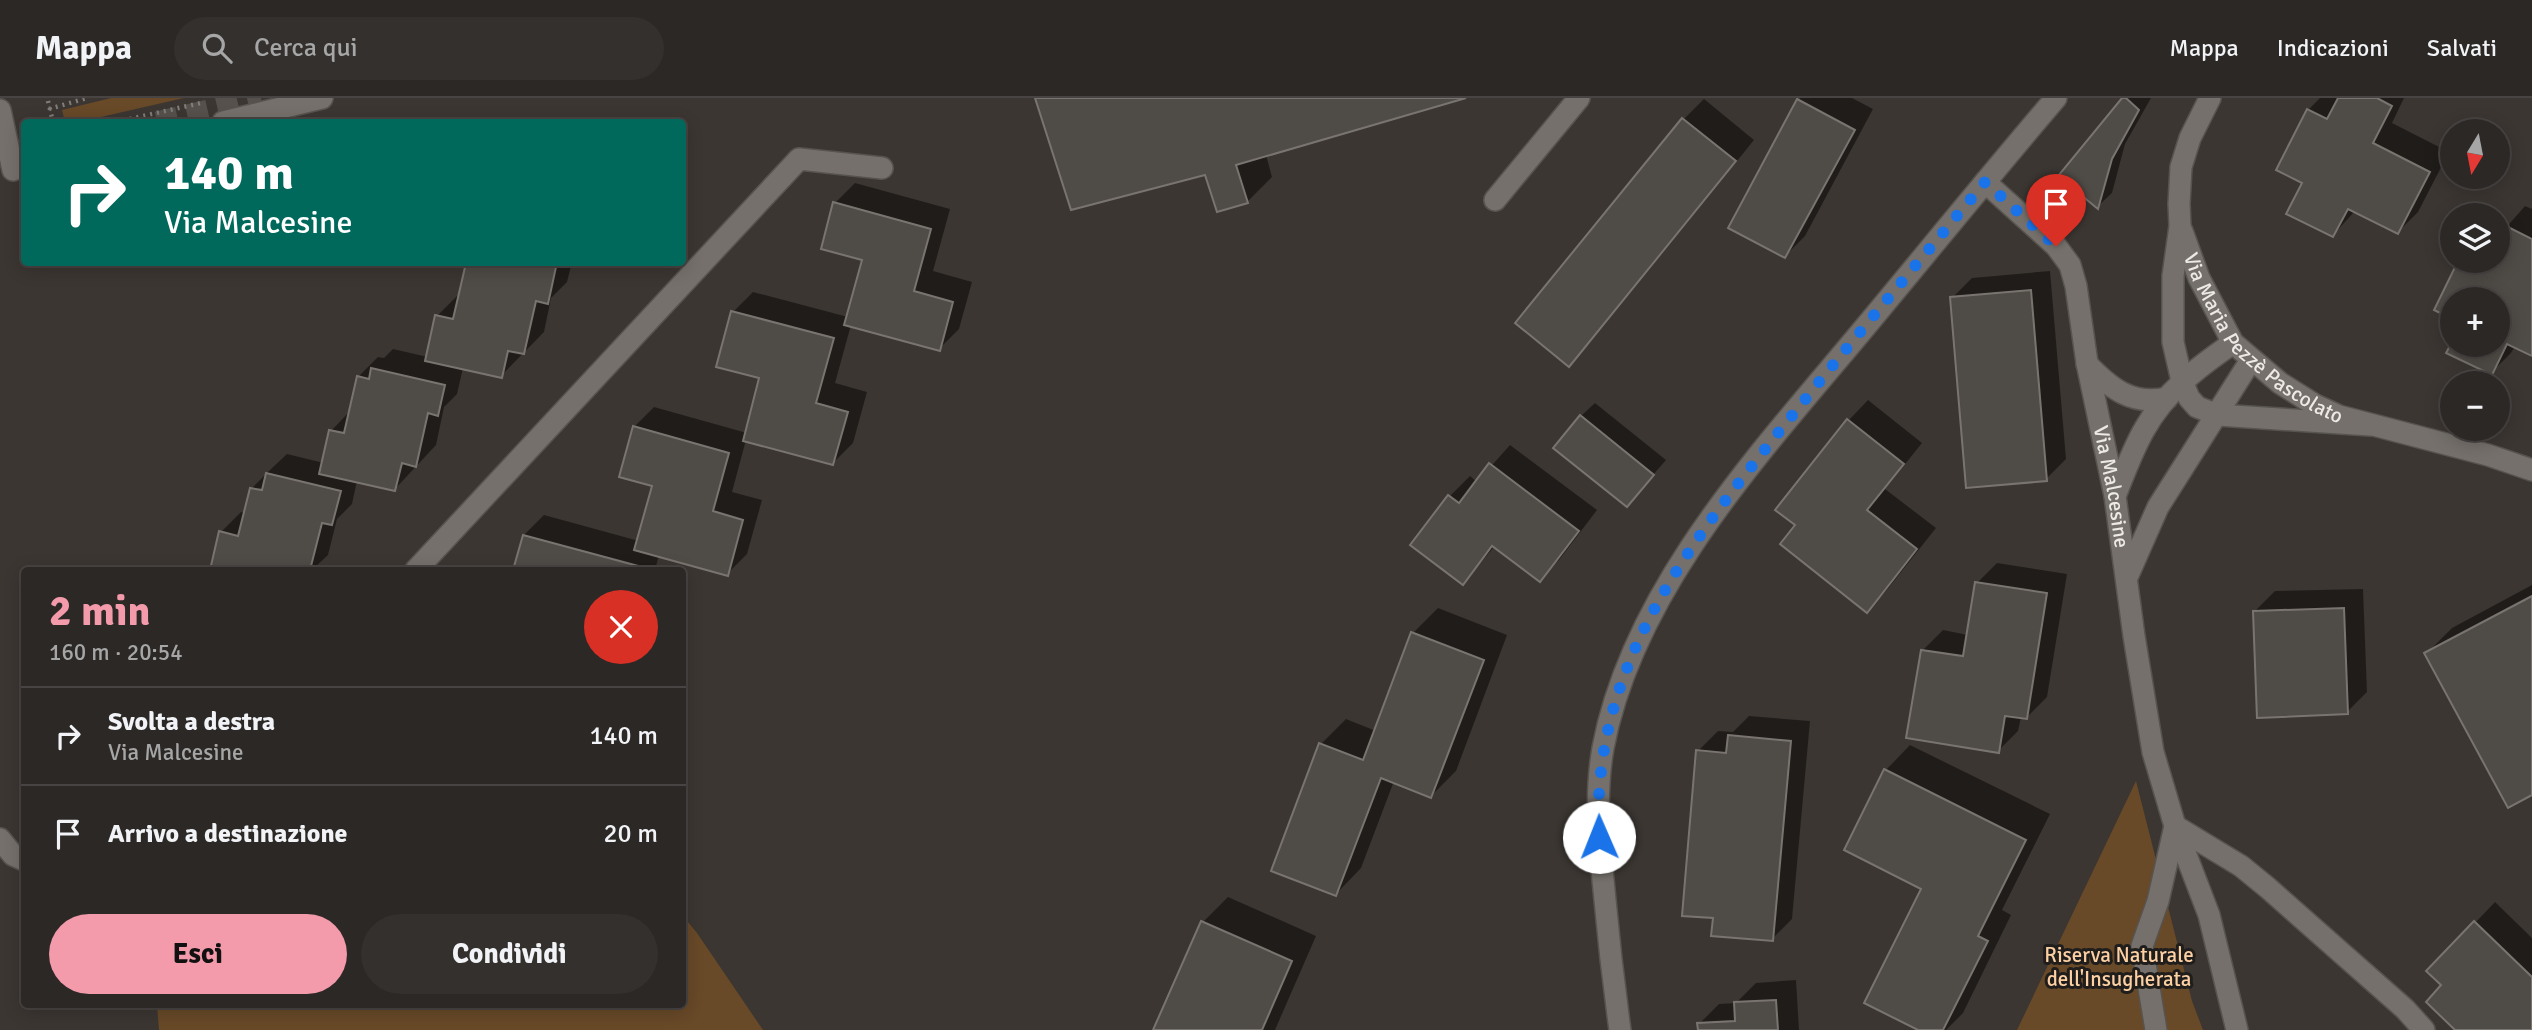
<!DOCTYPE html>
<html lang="it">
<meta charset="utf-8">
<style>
body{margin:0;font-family:Signika,sans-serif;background:#34302e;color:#f1f3f6;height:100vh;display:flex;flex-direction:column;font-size:26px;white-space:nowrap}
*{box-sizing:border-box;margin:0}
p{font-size:23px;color:#a6a6a7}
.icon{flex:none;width:38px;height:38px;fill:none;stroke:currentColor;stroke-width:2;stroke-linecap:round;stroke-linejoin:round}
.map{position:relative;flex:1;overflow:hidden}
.details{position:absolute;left:21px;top:469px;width:665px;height:441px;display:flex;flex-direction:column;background:#2c2826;border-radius:7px;box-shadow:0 4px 18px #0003,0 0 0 2px #484443}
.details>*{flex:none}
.hud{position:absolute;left:21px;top:21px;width:665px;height:147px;border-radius:7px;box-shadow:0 4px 18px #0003,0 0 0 2px #484443;background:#00695c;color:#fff;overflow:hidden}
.needle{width:46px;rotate:190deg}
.fabs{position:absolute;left:2440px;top:21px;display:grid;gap:14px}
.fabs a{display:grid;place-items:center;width:70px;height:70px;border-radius:50%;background:#2c2826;box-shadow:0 4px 18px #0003,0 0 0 2px #484443;font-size:35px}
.pin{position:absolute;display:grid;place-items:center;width:60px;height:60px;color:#fff;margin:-72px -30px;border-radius:50% 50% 50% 0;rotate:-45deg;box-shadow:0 0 7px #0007}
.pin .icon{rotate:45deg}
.me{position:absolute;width:77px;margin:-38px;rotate:359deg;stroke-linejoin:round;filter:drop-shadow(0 0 5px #0008)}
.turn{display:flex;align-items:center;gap:24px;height:147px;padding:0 28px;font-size:32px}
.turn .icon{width:91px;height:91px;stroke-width:2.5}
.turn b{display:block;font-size:49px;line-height:60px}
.round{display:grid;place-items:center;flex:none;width:74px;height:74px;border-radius:37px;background:#34302e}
.overview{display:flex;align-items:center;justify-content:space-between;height:119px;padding:0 28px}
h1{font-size:42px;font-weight:800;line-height:52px;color:#f39aab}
.button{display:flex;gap:14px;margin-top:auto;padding:14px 28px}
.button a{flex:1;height:80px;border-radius:42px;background:#f39aab;color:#111;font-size:28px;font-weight:800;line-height:80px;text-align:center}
.button a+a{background:#34302e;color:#f1f3f6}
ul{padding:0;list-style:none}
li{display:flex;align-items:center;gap:21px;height:98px;padding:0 28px;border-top:2px solid #484443}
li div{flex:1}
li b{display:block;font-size:26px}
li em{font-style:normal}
header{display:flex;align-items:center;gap:42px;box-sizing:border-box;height:98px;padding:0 35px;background:#2c2826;border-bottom:2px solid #484443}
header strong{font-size:33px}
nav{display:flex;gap:38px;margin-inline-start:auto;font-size:24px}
.search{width:490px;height:63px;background:#34302e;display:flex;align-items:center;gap:18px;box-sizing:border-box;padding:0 24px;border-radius:38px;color:#a6a6a7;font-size:26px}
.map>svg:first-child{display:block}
</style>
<header>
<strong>Mappa</strong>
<div class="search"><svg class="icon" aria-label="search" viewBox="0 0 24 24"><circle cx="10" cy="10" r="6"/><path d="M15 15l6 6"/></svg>Cerca qui</div>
<nav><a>Mappa</a><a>Indicazioni</a><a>Salvati</a></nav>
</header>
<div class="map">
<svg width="2532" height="932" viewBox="0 0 2532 932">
<rect width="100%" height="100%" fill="#3b3632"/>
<g fill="#684928">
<polygon points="111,0 184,0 79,24 65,24 62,12"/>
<polygon points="2136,683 2192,903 2203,932 2017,932"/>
<polygon points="683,818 697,835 763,932 159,932 157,907 682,906"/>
</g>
<g fill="#0007">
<polygon points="1037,0 1460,0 1266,57 1272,79 1247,104 1206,75"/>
<polygon points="1800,0 1852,0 1873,11 1805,138 1785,158"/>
<polygon points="2124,0 2151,0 2125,46 2112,95 2098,108"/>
<polygon points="2320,0 2404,0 2392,25 2449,54 2418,114 2398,134 2355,113 2333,137 2304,85 2308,12"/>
<polygon points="1704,1 1754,42 1588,247 1568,266 1518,225 1684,21"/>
<polygon points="855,85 950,111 933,173 972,184 959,231 939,251 851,227 835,285 867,294 853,345 833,365 746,342 732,394 762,402 747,456 727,476 659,457 655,472 515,472 524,437 544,417 639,443 654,386 634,329 654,309 747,335 762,279 733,214 753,194 848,219 864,161 835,105"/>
<polygon points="2525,108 2532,111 2532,256 2515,248 2511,255 2491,275 2449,254 2452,247 2497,247 2497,201 2452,201 2436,211 2460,163 2497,163 2497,130 2503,133"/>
<polygon points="468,164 572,164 567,184 551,200 544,234 501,278 463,270 457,296 444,309 436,347 395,391 357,383 352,406 337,421 328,457 312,472 211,472 221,434 241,414 245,415 251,391 271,371 287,356 324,365 331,333 351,312 358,279 378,259 384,260 393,251 428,259 437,218 457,198 460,199"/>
<polygon points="585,164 602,164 598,168"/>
<polygon points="2050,173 2066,361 2046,381 1952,200 1972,180"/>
<polygon points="1868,302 1922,345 1885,391 1936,430 1886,493 1866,513 1797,427 1777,412 1849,322"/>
<polygon points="1595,305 1666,362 1627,407 1581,318"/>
<polygon points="1510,347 1597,412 1559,462 1539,481 1495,448 1463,485 1412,447 1450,398 1470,378 1477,384"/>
<polygon points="1997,465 2067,476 2047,599 2027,619 2021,619 2018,633 1998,653 1923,552 1943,532 1968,537 1977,485"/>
<polygon points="2532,487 2532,695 2427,555 2452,530"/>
<polygon points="2363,491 2367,594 2347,614 2255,513 2275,493"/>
<polygon points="1438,510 1507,537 1456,673 1431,698 1394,683 1361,770 1336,796 1321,646 1346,621 1376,633 1413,535"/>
<polygon points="1749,618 1810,623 1792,821 1772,841 1698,653 1718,633 1733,634"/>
<polygon points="1910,647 2050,716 2002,812 2011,817 1963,915 1946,932 1922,932 1924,790 1885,673"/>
<polygon points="1228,799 1316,838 1275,932 1155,932 1203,824"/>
<polygon points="2495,804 2532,840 2532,932 2458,932 2444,887 2429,873"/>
<polygon points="1796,882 1799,932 1700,932 1699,926 1719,906 1736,905 1756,885"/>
</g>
<g fill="#4f4b46" stroke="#79746f" stroke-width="2">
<polygon points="1035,0 1466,0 1236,67 1248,105 1217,114 1205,77 1071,112"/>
<polygon points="2122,0 2126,0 2139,12 2112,61 2098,111 2058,78"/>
<polygon points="2338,0 2377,0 2392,8 2373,45 2430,74 2398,136 2348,111 2333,139 2286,116 2302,85 2276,72 2307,11 2327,21"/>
<polygon points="1797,1 1855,32 1785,160 1728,130"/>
<polygon points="1682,20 1736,63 1569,269 1515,225"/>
<polygon points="833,104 931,131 914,193 953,204 940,253 844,227 862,162 821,151"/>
<polygon points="2504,127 2532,141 2532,258 2507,246 2492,277 2446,255 2452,244 2452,247 2497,247 2497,201 2452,201 2452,221 2434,212 2458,163 2497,163 2497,140"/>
<polygon points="477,164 534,164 556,169 548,206 536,203 524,256 508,253 502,280 425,263 435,217 453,221 466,165 477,167"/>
<polygon points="2031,192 2047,383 1966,390 1950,199"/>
<polygon points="731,213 834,240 816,305 848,314 833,367 743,343 759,280 716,269"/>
<polygon points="371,270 445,287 438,318 428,315 416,369 402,365 395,393 319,376 329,332 344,335 357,278 369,281"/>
<polygon points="1580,317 1654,377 1627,409 1553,350"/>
<polygon points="1847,321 1904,366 1867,412 1917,451 1867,515 1780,446 1795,427 1775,412"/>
<polygon points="633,328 729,355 713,413 743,422 728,478 634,452 652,388 619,379"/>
<polygon points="1489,365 1579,433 1540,484 1492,448 1463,487 1410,447 1448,397 1459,405"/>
<polygon points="266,375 341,393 332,427 322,425 310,472 210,472 219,433 238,438 250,390 262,392"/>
<polygon points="523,437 642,469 641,472 513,472"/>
<polygon points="1975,484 2047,495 2027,621 2005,618 1999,655 1906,640 1921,552 1963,558"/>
<polygon points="2532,498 2532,697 2508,710 2424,555"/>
<polygon points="2344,510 2348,616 2257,620 2253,513"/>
<polygon points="1411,534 1484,562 1431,700 1381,680 1336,798 1271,773 1319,645 1363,662"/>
<polygon points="1728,637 1791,643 1773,843 1711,838 1713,820 1682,818 1696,652 1726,655"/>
<polygon points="1884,671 2026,742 1978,838 1988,843 1943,932 1918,932 1864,905 1921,791 1844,752"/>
<polygon points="1201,823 1292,863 1262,932 1153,932"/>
<polygon points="2474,823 2532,879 2532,932 2455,932 2426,904 2441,887 2426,873"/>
<polygon points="1776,902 1778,932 1698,932 1697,925 1735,923 1734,904"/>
</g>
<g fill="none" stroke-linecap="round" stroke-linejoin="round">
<g stroke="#56514d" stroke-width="21" stroke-dasharray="21 10" stroke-linecap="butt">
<polyline points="157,24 261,0"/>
<polyline points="0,60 24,55"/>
</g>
<defs>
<g id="minor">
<polyline points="2210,0 2190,40 2181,69 2179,106 2180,128 2173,178 2173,244 2182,283 2189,300 2197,309 2218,317 2370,327"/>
<polyline points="0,12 13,72"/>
<polyline points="223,24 322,0"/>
<path id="s1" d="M1985 84 2056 148 2070 167 2076 188 2087 265 2115 398 2134 538 2153 654 2175 728 2209 817 2237 932"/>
<polyline points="1495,102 1579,0"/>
<path id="s2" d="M2182 133 2199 180 2233 245 2280 285 2315 307 2339 318 2488 357 2532 372"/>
<path d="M2087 266C2110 290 2132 308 2167 300"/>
<path d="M2115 398C2124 376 2132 353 2144 332 2165 294 2198 269 2233 245"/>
<polyline points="416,472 799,61 882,70"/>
<polyline points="2128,477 2158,409 2251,262"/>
<polyline points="2175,728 2241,768 2268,790 2405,911 2424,932"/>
<polyline points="0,741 13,757 24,762"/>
<path d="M1620 932C1614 889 1609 846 1605 802 1600 751 1594 701 1603 650 1633 491 1760 355 1861 234 1926 156 1990 77 2056 0"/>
<polyline points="2156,932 2142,848 2158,803 2175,728"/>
</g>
</defs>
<use href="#minor" stroke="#57534f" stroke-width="24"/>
<g stroke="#817d79" stroke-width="4.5" stroke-dasharray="2 5" stroke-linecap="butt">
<polyline points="48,3 53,24"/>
<polyline points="49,11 87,0"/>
<polyline points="116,24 201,5"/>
</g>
<use href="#minor" stroke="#75706b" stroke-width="21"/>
</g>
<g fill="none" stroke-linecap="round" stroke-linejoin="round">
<path stroke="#1a73e8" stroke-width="12" stroke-dasharray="0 21.6" d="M1599 739C1590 564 1696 437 1799 309 1860 233 1923 159 1985 84L2056 148"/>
</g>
<g text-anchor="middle" stroke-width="6" stroke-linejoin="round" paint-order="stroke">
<g font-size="21" fill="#ece9e6" stroke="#201e1c">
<text dy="7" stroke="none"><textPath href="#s2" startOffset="140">Via Maria Pezzè Pascolato</textPath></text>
<text dy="7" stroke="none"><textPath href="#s1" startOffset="345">Via Malcesine</textPath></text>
</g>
<g font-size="21" fill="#fdd0a3" stroke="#201e1c">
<text x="2119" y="864">Riserva Naturale<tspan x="2119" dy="24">dell'Insugherata</tspan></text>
</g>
</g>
</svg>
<div class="fabs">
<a><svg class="needle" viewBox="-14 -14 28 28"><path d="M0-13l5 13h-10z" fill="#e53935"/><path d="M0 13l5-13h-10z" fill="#a6a6a7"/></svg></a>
<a><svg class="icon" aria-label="layers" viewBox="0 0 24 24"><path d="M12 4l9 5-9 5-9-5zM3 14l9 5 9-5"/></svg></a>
<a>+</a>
<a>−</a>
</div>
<div class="pin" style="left:2056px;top:148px;background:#d93025"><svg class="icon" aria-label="arrive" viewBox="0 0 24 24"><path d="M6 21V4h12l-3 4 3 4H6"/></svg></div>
<svg class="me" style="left:1599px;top:739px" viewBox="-20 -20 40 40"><circle r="19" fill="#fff"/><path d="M0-13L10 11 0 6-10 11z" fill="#1a73e8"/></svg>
<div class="hud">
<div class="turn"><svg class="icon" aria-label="right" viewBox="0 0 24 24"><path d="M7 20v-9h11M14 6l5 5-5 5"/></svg><div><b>140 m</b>Via Malcesine</div></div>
</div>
<section class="details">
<div class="overview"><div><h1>2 min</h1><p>160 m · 20:54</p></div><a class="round" style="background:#d93025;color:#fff"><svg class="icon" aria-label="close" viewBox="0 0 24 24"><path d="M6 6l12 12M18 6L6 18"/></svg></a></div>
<ul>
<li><svg class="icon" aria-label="right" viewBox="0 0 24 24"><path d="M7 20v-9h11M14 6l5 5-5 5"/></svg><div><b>Svolta a destra</b><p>Via Malcesine</p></div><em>140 m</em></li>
<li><svg class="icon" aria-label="arrive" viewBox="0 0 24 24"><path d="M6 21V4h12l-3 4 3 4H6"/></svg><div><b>Arrivo a destinazione</b></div><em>20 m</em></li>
</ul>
<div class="button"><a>Esci</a><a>Condividi</a></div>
</section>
</div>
